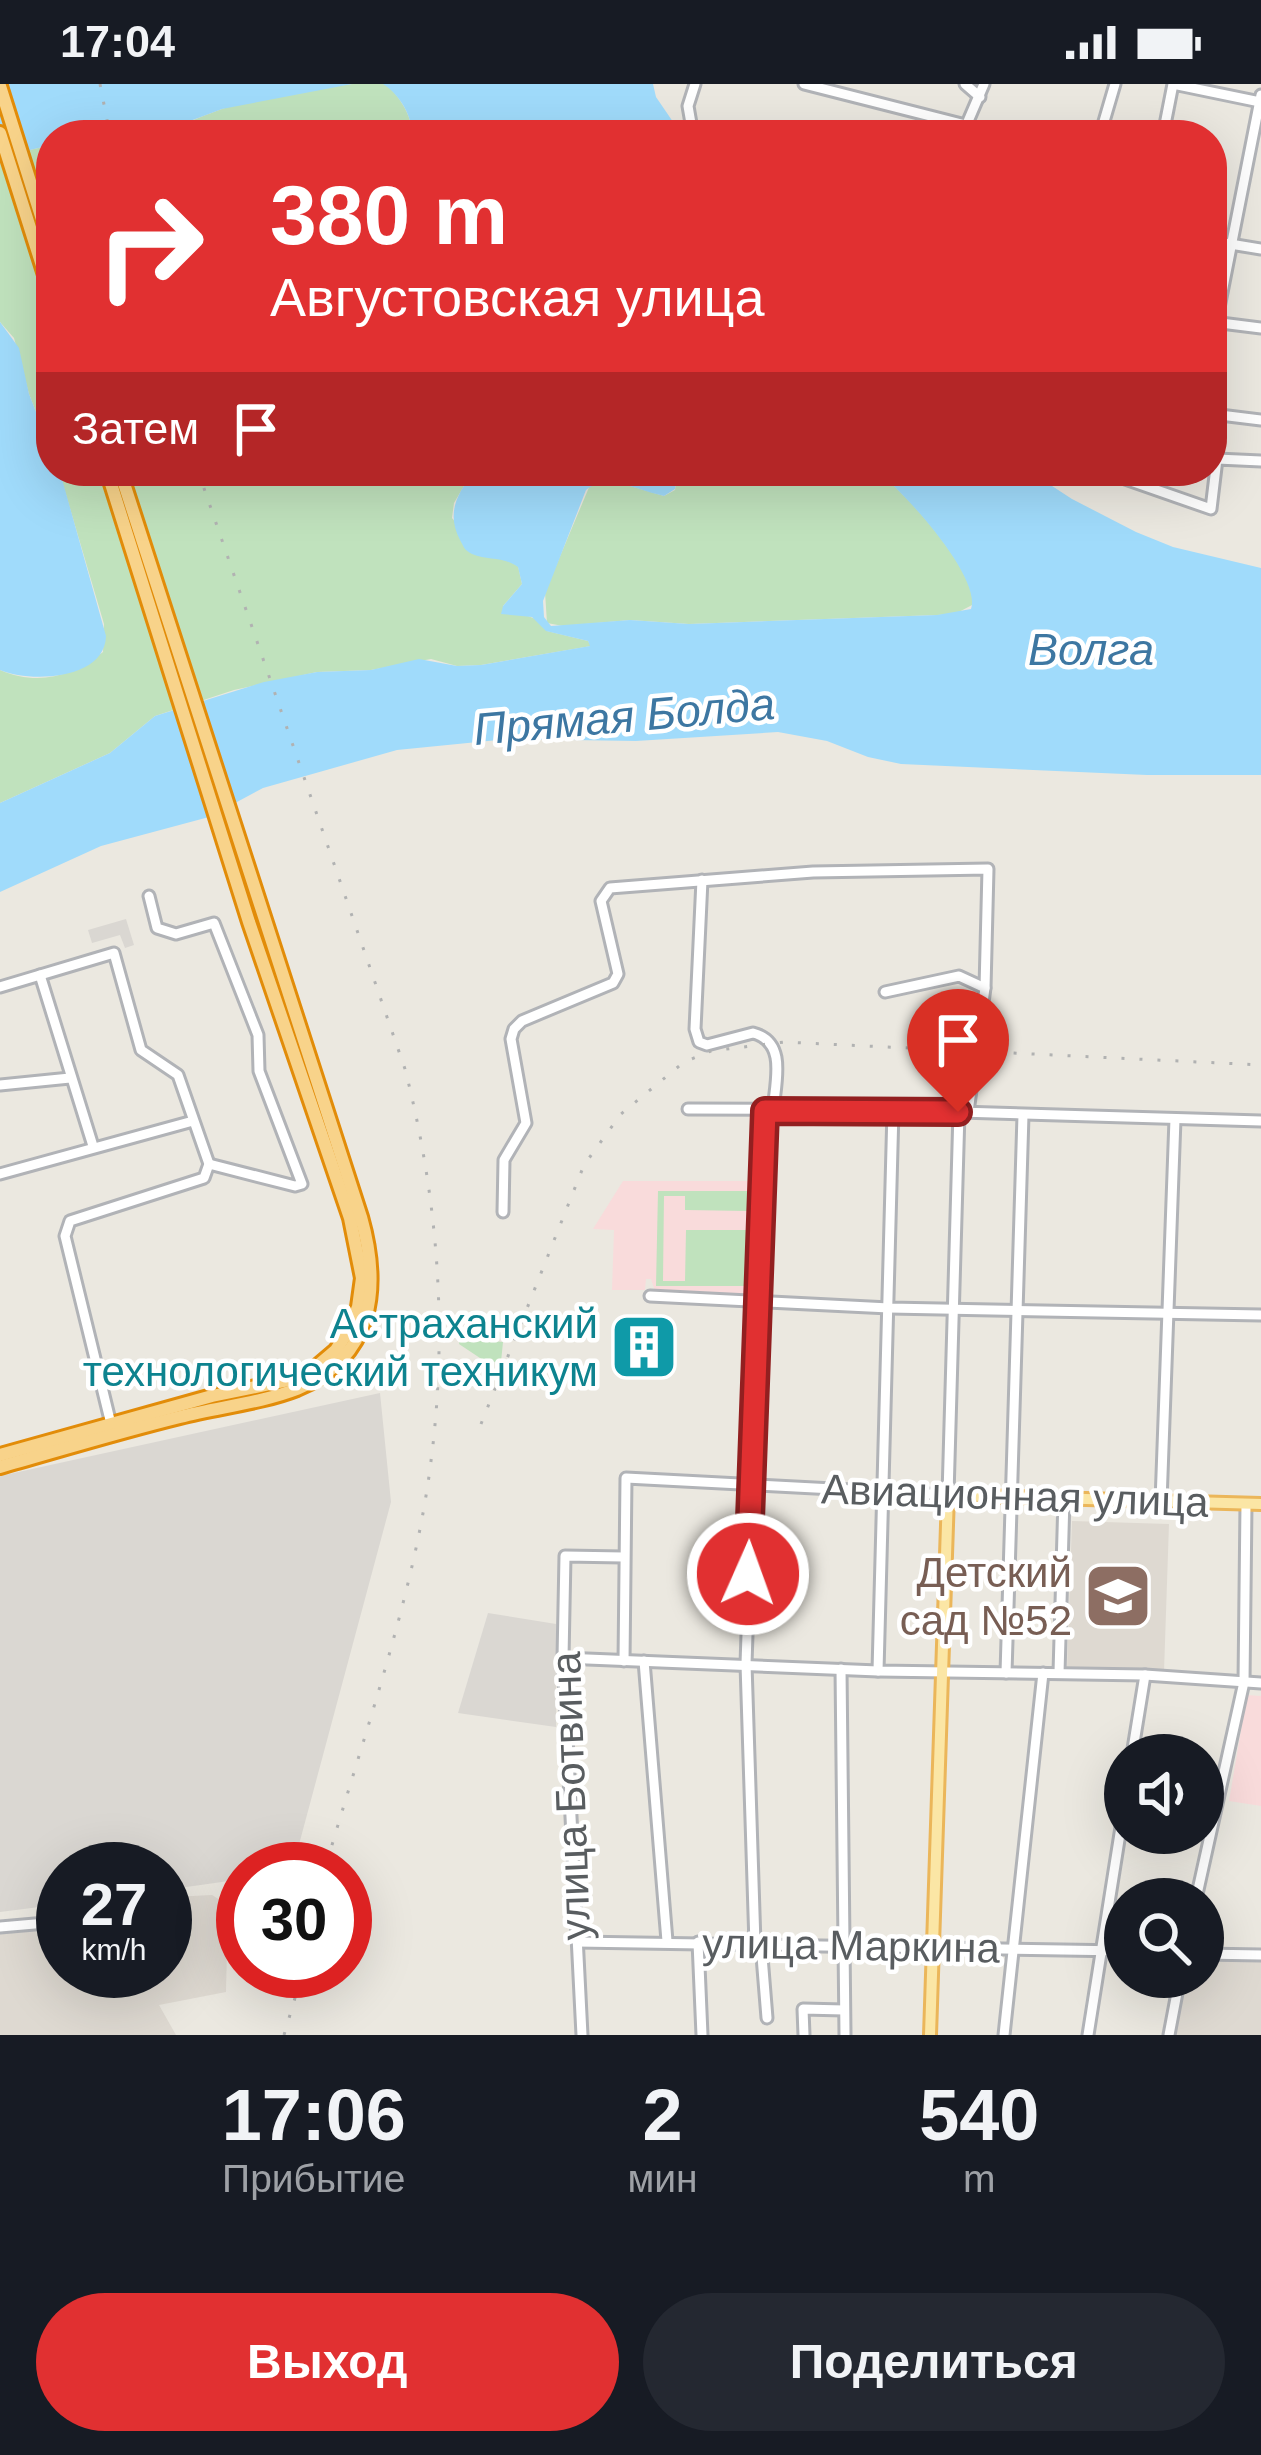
<!DOCTYPE html>
<html lang="ru">
<meta charset="utf-8">
<style>
body{margin:0;font-family:Arial,sans-serif;background:#242831;color:#f1f3f6;height:100vh;display:flex;flex-direction:column;font-size:45px;white-space:nowrap}
*{box-sizing:border-box;margin:0}
p{font-size:39px;color:#9ea1a6}
.icon{flex:none;width:66px;height:66px;fill:none;stroke:currentColor;stroke-width:2;stroke-linecap:round;stroke-linejoin:round}
.map{position:relative;height:1951px;overflow:hidden}
.side{display:flex;flex-direction:column;background:#171b24;flex:1}
.side>*{flex:none}
.guide{position:absolute;left:36px;top:36px;width:1191px;height:366px;border-radius:48px;box-shadow:0 12px 48px #0002;background:#e13031;color:#fff;overflow:hidden}
.buttons{position:absolute;left:1104px;top:1650px;display:grid;gap:24px}
.buttons a{display:grid;place-items:center;width:120px;height:120px;border-radius:50%;background:#171b24;box-shadow:0 12px 48px #0002;font-size:60px}
.speed{position:absolute;left:36px;top:1758px;display:flex;gap:24px;font-size:60px;font-weight:700;text-align:center}
.speed>*{display:grid;place-content:center;width:156px;height:156px;border-radius:50%;background:#171b24;box-shadow:0 12px 48px #0002;line-height:1}
.speed small{font-size:30px;font-weight:400}
.speed .limit{border:18px solid #d22;background:#fff;color:#111}
.pin{position:absolute;display:grid;place-items:center;width:102px;height:102px;color:#fff;margin:-123px -51px;border-radius:50% 50% 50% 0;rotate:-45deg;box-shadow:0 0 12px #0007}
.pin .icon{rotate:45deg}
.me{position:absolute;width:132px;margin:-66px;rotate:2deg;stroke-linejoin:round;filter:drop-shadow(0 0 9px #0008)}
.turn{display:flex;align-items:center;gap:42px;height:252px;padding:0 36px;font-size:54px}
.turn .icon{width:156px;height:156px;stroke-width:2.5}
.turn b{display:block;font-size:84px;line-height:102px}
.then{display:flex;align-items:center;height:114px;padding:0 36px;background:#0003;gap:24px;font-size:45px}
.eta{display:flex;justify-content:space-evenly;align-items:center;height:204px;text-align:center}
.eta b{font-size:72px;font-weight:600;line-height:84px}
.action{display:flex;gap:24px;margin-top:auto;padding:24px 36px}
.action a{flex:1;height:138px;border-radius:72px;background:#e13031;color:#fff;font-size:48px;font-weight:600;line-height:138px;text-align:center}
.action a+a{background:#242831;color:#f1f3f6}
.status{display:flex;justify-content:space-between;align-items:center;height:84px;padding:0 60px;background:#171b24;direction:ltr}
.status svg{height:33px;fill:currentColor}
.map>svg:first-child{display:block}
</style>
<div class="status"><b>17:04</b><svg viewBox="0 0 49 12"><path d="M0 12V9h3v3zM5 12V6h3v6zM10 12V3h3v9zM15 12V0h3v12zM26 1h20v11H26zM47 4h2v5h-2z"/></svg></div>
<div class="map">
<svg width="1261" height="1951" viewBox="0 0 1261 1951">
<rect width="100%" height="100%" fill="#ebe8e0"/>
<g fill="#dad7d2">
<polygon points="126,835 134,861 125,864 120,851 92,859 88,846"/>
<polygon points="380,1309 391,1418 297,1768 241,1778 243,1795 165,1806 165,1785 63,1785 63,1820 0,1828 0,1392"/>
<polygon points="488,1529 556,1540 556,1643 458,1629"/>
</g>
<g fill="#ded9d1">
<polygon points="1072,1437 1169,1440 1164,1588 1067,1584"/>
<polygon points="212,1811 228,1821 226,1908 159,1921 176,1951 0,1951 0,1846 60,1848 63,1826 63,1887 165,1887 165,1818 172,1817 173,1813"/>
<polygon points="1203,1875 1261,1875 1261,1951 1172,1951 1183,1893 1203,1893"/>
</g>
<g fill="#f9dbdb">
<polygon points="623,1097 758,1097 755,1210 655,1207 651,1195 646,1195 645,1206 612,1206 614,1146 593,1145"/>
<polygon points="1247,1611 1261,1612 1261,1722 1229,1717"/>
</g>
<g fill="#c0e2bd" fill-rule="evenodd">
<path d="M352 0H386C399 12 414 34 411 51H135C173 48 194 34 228 23 268 11 310 6 352 0Z"/>
<polygon points="51,61 51,366 29,310 14,254 0,238 0,73"/>
<path d="M59 387H593L468 395 454 419 452 434 483 472 505 475 518 482 522 500 503 522 538 536 547 547 588 557 591 562 481 581 457 582 431 575 371 586 317 588 234 606 155 632 110 669 0 719V586C37 602 72 593 103 568L104 540Z"/>
<path d="M678 387H877C907 410 972 483 974 520L955 530 937 531 689 540 630 536 563 542 547 539 545 508 590 401 620 399 664 412 675 406Z"/>
<path d="M658 1107H756L751 1202H656ZM664 1112H685V1126L748 1127V1146H686L685 1197H663Z"/>
<polygon points="462,1245 482,1256 503,1258 501,1278 486,1278 459,1260"/>
</g>
<g fill="#a0dbfb">
<polygon points="0,0 352,0 222,25 158,49 51,51 51,61 0,73"/>
<path d="M383 0H653L656 13 682 51H411C414 33 398 9 383 0Z"/>
<path d="M0 238 19 264 29 310 51 366V387H59L62 395 106 552C105 596 30 599 0 586Z"/>
<path d="M475 387H678L675 405 664 412C639 407 608 389 586 406L543 517 544 533 551 542 630 536 689 540 937 531 971 525C982 493 903 407 877 387H1029L1072 415 1136 448 1173 463 1261 484V691H1147L901 680 868 673 827 657 778 648 636 657 508 655 397 666 263 704 209 733 101 762 0 808V719L110 669 155 632 264 598 317 588 371 586 419 575 457 582 481 581 590 562 588 557 546 547 532 533 501 530 503 522 522 500 518 483C503 472 488 477 472 470 464 466 464 463 460 456 446 429 457 409 475 387Z"/>
</g>
<g fill="none" stroke-linecap="round" stroke-linejoin="round">
<defs>
<g id="minor">
<polyline points="804,0 1005,51"/>
<polyline points="965,0 980,13"/>
<polyline points="966,42 984,0"/>
<polyline points="693,51 688,22 695,0"/>
<polyline points="1100,51 1115,0"/>
<polyline points="1163,51 1173,0 1260,18"/>
<polyline points="1212,157 1261,165"/>
<polyline points="1213,238 1261,244"/>
<polyline points="1216,239 1261,11"/>
<polyline points="1212,330 1261,336"/>
<polyline points="1102,387 1211,425 1217,375 1261,377"/>
<path d="M702 796 695 945 699 958 707 961 753 949C788 958 775 999 773 1027"/>
<polyline points="149,812 157,844 176,850 214,839 258,951 259,987 302,1100 295,1102 209,1080"/>
<polyline points="40,891 93,1062"/>
<polyline points="0,903 114,869 141,966 178,991 209,1080 204,1094 70,1137 65,1152 111,1340"/>
<polyline points="885,908 959,892 985,904"/>
<polyline points="0,1001 70,994"/>
<polyline points="688,1025 893,1026 1261,1037"/>
<polyline points="0,1090 193,1037"/>
<polyline points="503,1128 504,1076 526,1039 511,955 514,945 522,937 613,899 618,890 601,817 610,804 813,788 988,785 985,904 968,1028"/>
<polyline points="650,1212 889,1224 1261,1231"/>
<polyline points="1161,1418 1175,1035"/>
<polyline points="563,1574 878,1587 1145,1591 1261,1599"/>
<polyline points="624,1577 626,1394 948,1411 959,1028"/>
<polyline points="644,1577 667,1857"/>
<polyline points="841,1585 845,1951"/>
<polyline points="878,1587 893,1026"/>
<polyline points="1006,1589 1023,1031"/>
<polyline points="1059,1589 1064,1414"/>
<polyline points="1132,1671 1145,1591"/>
<polyline points="1196,1815 1244,1598 1246,1420"/>
<polyline points="0,1843 46,1839"/>
<polyline points="577,1858 1125,1867"/>
<polyline points="698,1858 702,1951"/>
<polyline points="755,1860 746,1580 765,1027"/>
<polyline points="761,1860 767,1934"/>
<polyline points="1203,1870 1261,1871"/>
<polyline points="582,1951 563,1574 565,1472 623,1473"/>
<polyline points="804,1951 803,1925 844,1926"/>
<polyline points="1004,1951 1043,1589"/>
<polyline points="1088,1951 1125,1718"/>
<polyline points="1169,1951 1180,1893"/>
</g>
<polyline id="major" points="930,1951 948,1411 1261,1420"/>
<g id="highway">
<polyline points="0,2 51,164"/>
<polyline points="0,49 51,210"/>
<polyline points="0,1371 212,1312 289,1296 316,1283 336,1266 348,1247 358,1223 362,1194 350,1134 249,838 107,387"/>
<path d="M0 1383C60 1366 119 1348 180 1333 218 1323 261 1319 297 1305 374 1273 381 1204 361 1133L120 387"/>
</g>
</defs>
<use href="#minor" stroke="#b1b3b7" stroke-width="15"/>
<use href="#major" stroke="#ebb65a" stroke-width="16"/>
<use href="#highway" stroke="#e28c09" stroke-width="18"/>
<use href="#minor" stroke="#fff" stroke-width="9"/>
<use href="#major" stroke="#fbe6a5" stroke-width="10"/>
<use href="#highway" stroke="#f8d38a" stroke-width="12"/>
<g stroke="#b1b2b2" stroke-width="3" stroke-dasharray="3 15" stroke-linecap="butt">
<polyline points="100,0 110,51"/>
<path d="M198 387 405 985C438 1114 448 1245 431 1377 415 1509 362 1656 325 1785"/>
<polyline points="481,1340 584,1081 621,1030 684,978 711,967 784,958 1261,981"/>
<polyline points="284,1951 303,1887"/>
</g>
</g>
<g fill="none" stroke-linecap="round" stroke-linejoin="round">
<defs>
<polyline id="route" points="748,1490 765,1027 958,1028"/>
</defs>
<use href="#route" stroke="#921f20" stroke-width="30"/>
<use href="#route" stroke="#e13031" stroke-width="21"/>
</g>
<defs>
<symbol id="building-square" viewBox="-11 -11 22 22"><rect x="-9" y="-9" width="18" height="18" rx="4" fill="#0f9aa8" stroke="#fff"/><path d="M-4-6H4V6H1V3H-1V6H-4ZM-2.5-4.3h1.7v1.8h-1.7ZM.8-4.3h1.7v1.8H.8ZM-2.5-1h1.7V.8h-1.7ZM.8-1h1.7V.8H.8Z" fill="#fff"/></symbol>
<symbol id="school-square" viewBox="-11 -11 22 22"><rect x="-9" y="-9" width="18" height="18" rx="4" fill="#8d6e63" stroke="#fff"/><path d="M0-5L7-2L0 1L-7-2ZM-4 1L0 2.5L4 1V4Q0 6-4 4Z" fill="#fff"/></symbol>
</defs>
<g fill-rule="evenodd">
<use href="#building-square" x="606" y="1225" width="76" height="76"/>
<use href="#school-square" x="1080" y="1474" width="76" height="76"/>
</g>
<g text-anchor="middle" stroke-width="9" stroke-linejoin="round" paint-order="stroke">
<g font-size="42" fill="#0d838f" stroke="#fff" text-anchor="end">
<text x="598" y="1254">Астраханский<tspan x="598" dy="48">технологический техникум</tspan></text>
</g>
<g font-size="42" fill="#595d60" stroke="#fff">
<text transform="translate(1015 1411) rotate(2)" y="15">Авиационная улица</text>
<text transform="translate(570 1712) rotate(-92)" y="15">улица Ботвина</text>
<text transform="translate(851 1861) rotate(1)" y="15">улица Маркина</text>
</g>
<g font-size="42" fill="#785e54" stroke="#fff" text-anchor="end">
<text x="1072" y="1503">Детский<tspan x="1072" dy="48">сад №52</tspan></text>
</g>
<g font-size="45" font-style="italic" fill="#3d77a2" stroke="#fff">
<text x="1091" y="581">Волга</text>
<text transform="translate(624 632) rotate(-5)" y="16">Прямая Болда</text>
</g>
</g>
</svg>
<div class="buttons">
<a><svg class="icon" aria-label="sound" viewBox="0 0 24 24"><path d="M4 9h4l5-4v14l-5-4H4zM17 9q2 3 0 6"/></svg></a>
<a><svg class="icon" aria-label="search" viewBox="0 0 24 24"><circle cx="10" cy="10" r="6"/><path d="M15 15l6 6"/></svg></a>
</div>
<div class="speed"><div>27<small>km/h</small></div><div class="limit">30</div></div>
<div class="pin" style="left:958px;top:1028px;background:#d93025"><svg class="icon" aria-label="arrive" viewBox="0 0 24 24"><path d="M6 21V4h12l-3 4 3 4H6"/></svg></div>
<svg class="me" style="left:748px;top:1490px" viewBox="-20 -20 40 40"><circle r="17" fill="#e13031" stroke="#fff" stroke-width="3"/><path d="M0-11L8 9 0 5-8 9z" fill="#fff"/></svg>
<div class="guide">
<div class="turn"><svg class="icon" aria-label="right" viewBox="0 0 24 24"><path d="M7 20v-9h11M14 6l5 5-5 5"/></svg><div><b>380 m</b>Августовская улица</div></div>
<div class="then">Затем<svg class="icon" aria-label="arrive" viewBox="0 0 24 24"><path d="M6 21V4h12l-3 4 3 4H6"/></svg></div>
</div>
</div>
<section class="side">
<div class="eta">
<div><b>17:06</b><p>Прибытие</p></div>
<div><b>2</b><p>мин</p></div>
<div><b>540</b><p>m</p></div>
</div>
<div class="action"><a>Выход</a><a>Поделиться</a></div>
</section>
